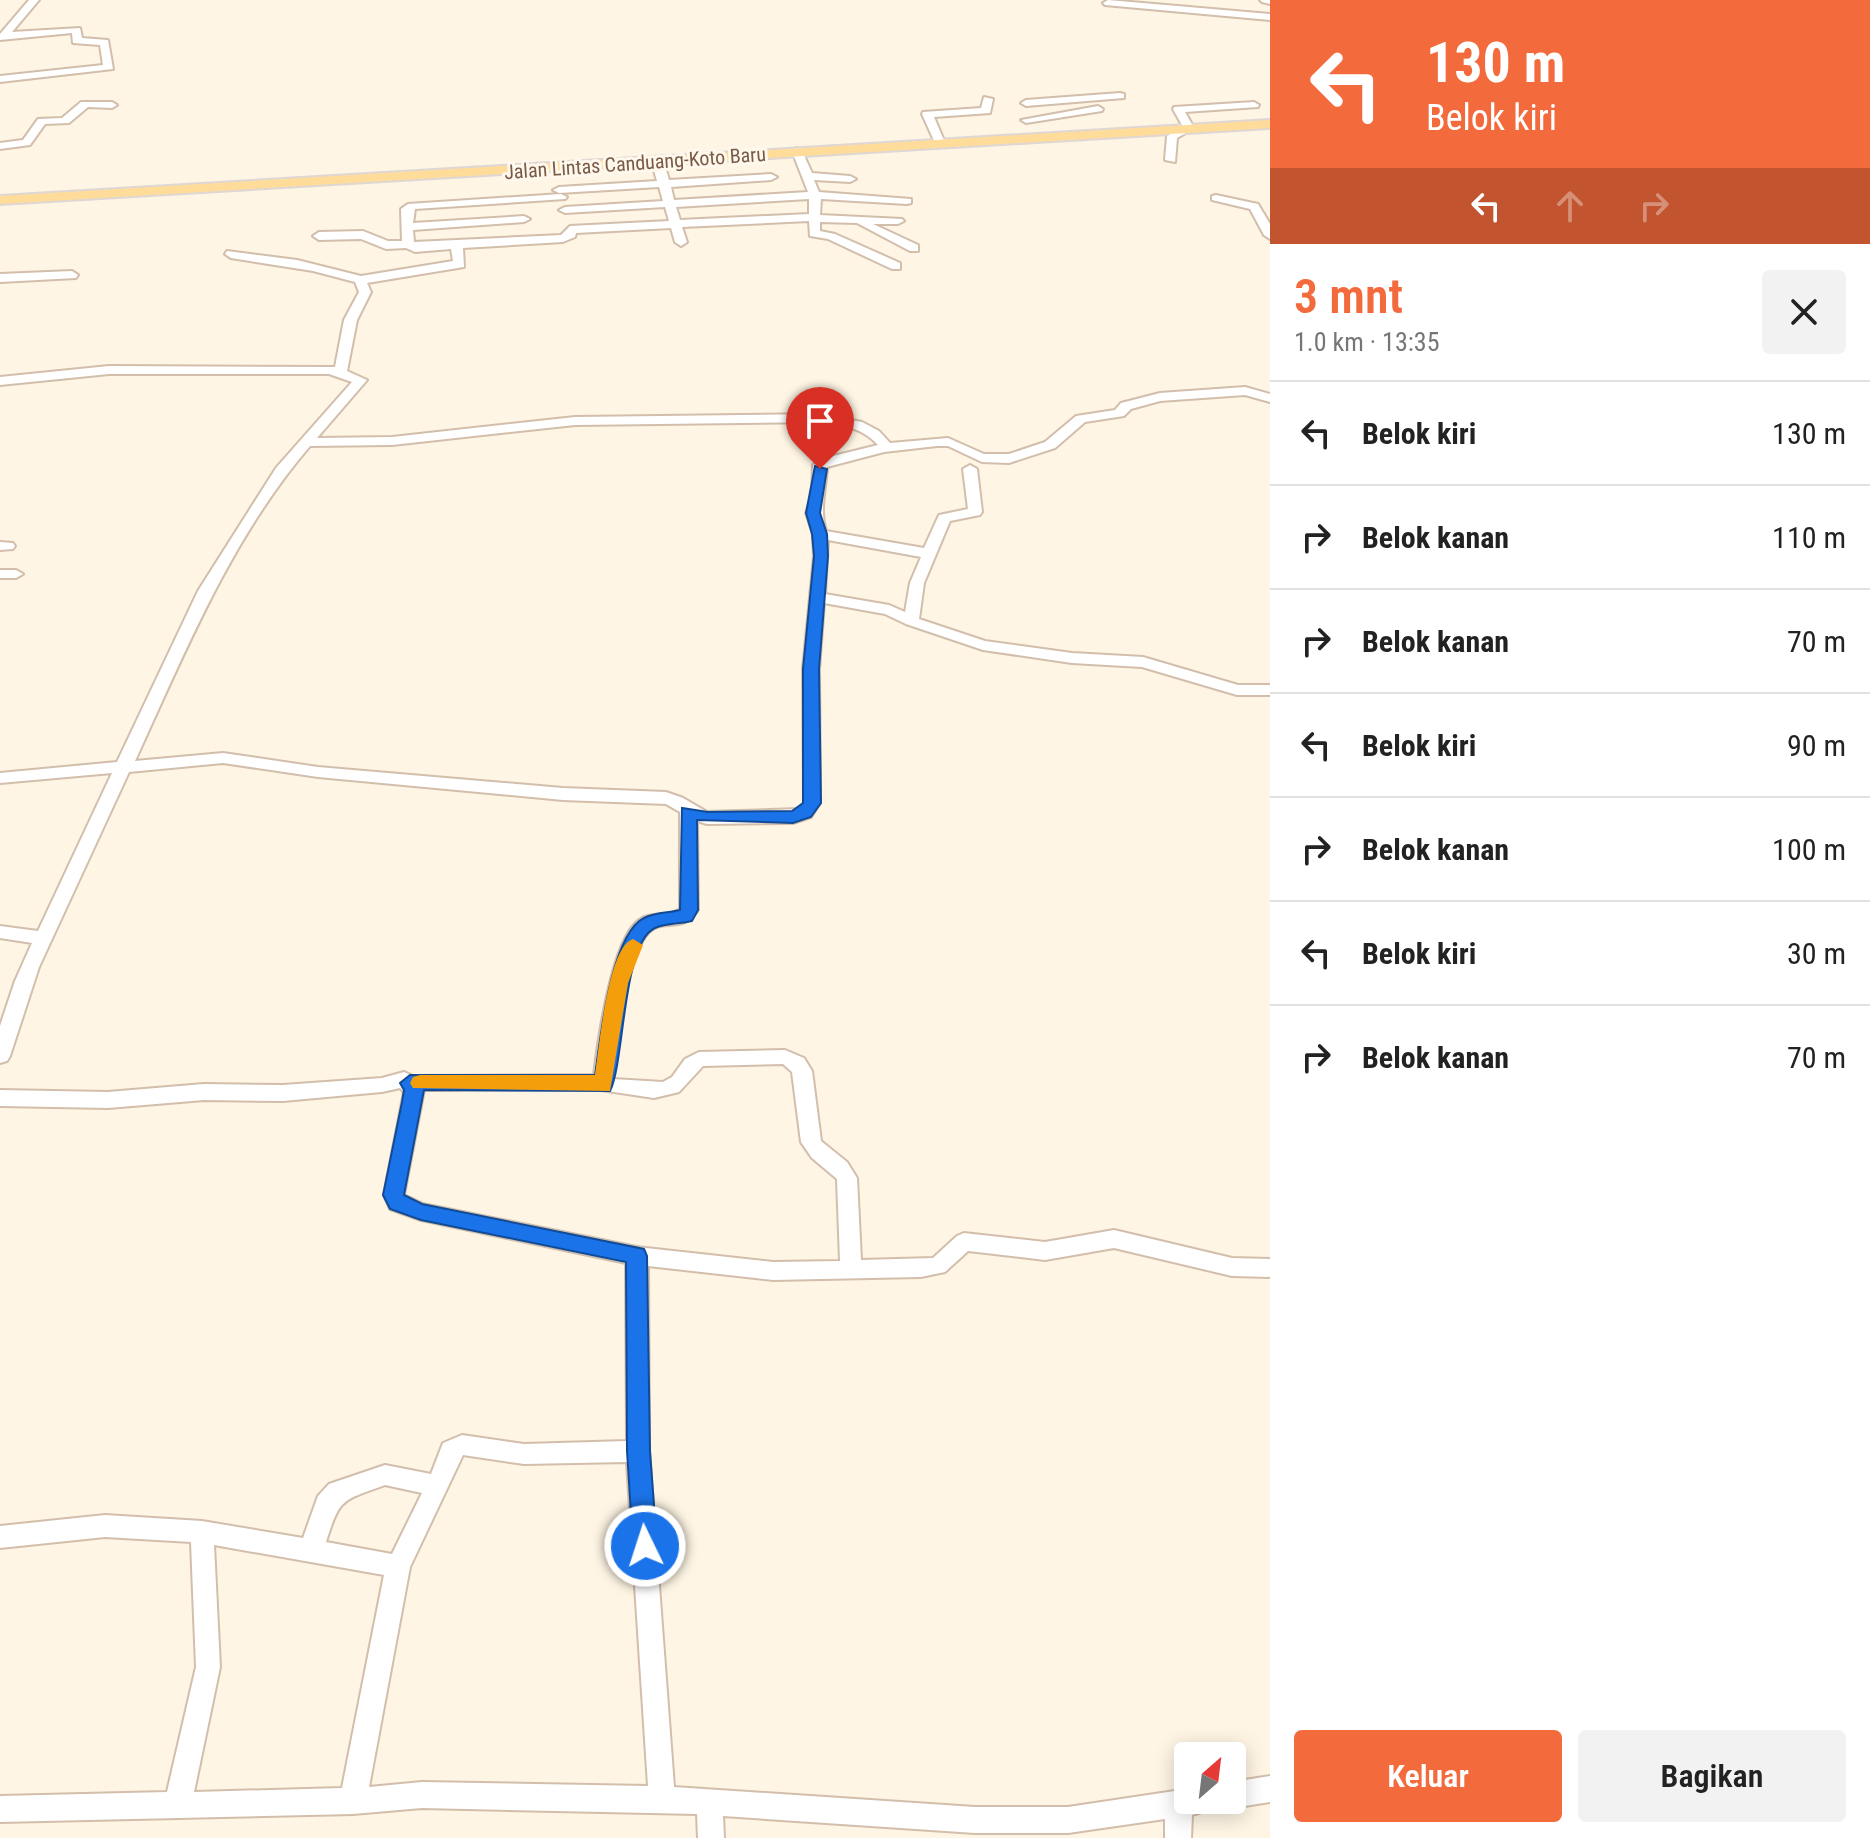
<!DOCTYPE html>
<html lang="id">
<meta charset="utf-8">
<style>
body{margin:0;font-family:"Roboto Condensed",sans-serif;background:#f2f2f2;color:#222;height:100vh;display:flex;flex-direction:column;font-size:30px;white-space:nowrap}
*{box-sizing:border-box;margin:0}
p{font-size:26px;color:#767676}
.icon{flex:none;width:44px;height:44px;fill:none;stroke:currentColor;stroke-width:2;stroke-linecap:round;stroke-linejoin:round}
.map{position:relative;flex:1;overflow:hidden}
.drawer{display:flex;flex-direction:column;background:#fff;width:600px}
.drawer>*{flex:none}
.top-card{background:#f36b3d;color:#fff;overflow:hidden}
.needle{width:52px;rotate:28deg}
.controls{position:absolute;left:1174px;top:1742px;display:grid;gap:16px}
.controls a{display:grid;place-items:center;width:72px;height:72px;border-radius:8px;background:#fff;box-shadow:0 4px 20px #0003;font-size:40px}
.pin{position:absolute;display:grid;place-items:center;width:68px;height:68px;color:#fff;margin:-82px -34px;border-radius:50% 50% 50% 0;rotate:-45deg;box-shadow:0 0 8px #0007}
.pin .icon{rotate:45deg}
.me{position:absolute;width:88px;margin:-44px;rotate:356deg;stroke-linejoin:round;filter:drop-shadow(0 0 6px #0008)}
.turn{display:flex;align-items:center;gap:28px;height:168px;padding:0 24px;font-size:36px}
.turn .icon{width:104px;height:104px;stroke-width:2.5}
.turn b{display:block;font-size:56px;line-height:68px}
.lanes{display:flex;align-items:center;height:76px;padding:0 24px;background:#0003;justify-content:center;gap:40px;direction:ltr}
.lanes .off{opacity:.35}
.round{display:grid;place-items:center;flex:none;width:84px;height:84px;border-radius:8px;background:#f2f2f2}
.overview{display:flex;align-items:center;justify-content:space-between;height:136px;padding:0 24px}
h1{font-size:48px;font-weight:600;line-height:60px;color:#f36b3d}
.action{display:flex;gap:16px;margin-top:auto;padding:16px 24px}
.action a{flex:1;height:92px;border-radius:8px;background:#f36b3d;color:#fff;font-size:32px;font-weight:600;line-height:92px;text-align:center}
.action a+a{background:#f2f2f2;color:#222}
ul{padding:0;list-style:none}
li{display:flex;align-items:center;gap:24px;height:104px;padding:0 24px;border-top:2px solid #e0e0e0}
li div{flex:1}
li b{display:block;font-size:30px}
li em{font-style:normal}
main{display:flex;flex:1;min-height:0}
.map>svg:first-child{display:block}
</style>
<main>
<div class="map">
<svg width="1270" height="1838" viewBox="0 0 1270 1838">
<rect width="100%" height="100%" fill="#fef5e4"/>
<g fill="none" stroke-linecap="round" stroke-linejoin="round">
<defs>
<g id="minor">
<polygon points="29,0 39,0 12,32 80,28 82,38 108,40 113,69 0,82 0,76 103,65 100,45 73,43 72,33 0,40 0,34"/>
<polygon points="1108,0 1270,14 1270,20 1105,5 1103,3"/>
<polygon points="1260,0 1270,0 1270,4 1262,2"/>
<polygon points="1120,93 1124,94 1124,98 1026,106 1021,103 1026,100"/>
<polygon points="984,97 993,99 990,113 934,117 945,143 936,145 922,114 923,112 981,108"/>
<polygon points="81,102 112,102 117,105 112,108 88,107 69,123 45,124 30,145 0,149 0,143 23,140 38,119 62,118"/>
<polygon points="1254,102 1259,105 1258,107 1185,112 1194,128 1177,138 1175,162 1165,160 1167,136 1183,127 1173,109 1174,107"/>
<polygon points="1098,106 1103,109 1102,111 1026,123 1021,120"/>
<path d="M797 148 802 151 812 173 850 176 856 179 850 182 814 180 819 192 911 199V203L907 204 821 199 820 215 902 219 904 221 898 224H873L918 245V251H910L857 223 820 222V231L835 234 900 263V269H892L828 239 810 236 809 221 682 227 687 242 681 246 675 242 671 228 576 233 575 237 563 242 463 248 464 267 367 283 371 292 357 320 347 371 367 380 317 438 392 437 575 417 819 414 862 422 879 431 890 443 948 438 984 454H1009L1045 442 1076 416 1115 410 1121 403 1160 393 1245 387 1270 394V402L1245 395 1160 401 1131 409 1124 416 1085 422 1055 448 1009 463 982 462 948 446H937L884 452 827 467C826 490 819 509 826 531L924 548 939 515 968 509 963 469 970 465 977 469 982 512 980 515 950 521 924 583 919 619 985 641 1072 653 1143 657 1238 685H1270V695H1237L1142 667 1072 663 983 650 906 624 885 614 824 603 819 669 820 803 811 817 793 823 707 824 697 821 698 910C683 934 663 918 649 932 627 953 616 1048 613 1079L663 1082 672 1077 685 1059 699 1052 785 1050 804 1058 812 1071 821 1141 847 1162 857 1178 861 1260 933 1258 957 1236 964 1233 1045 1242 1114 1230 1232 1258 1270 1259V1277L1232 1276 1114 1248 1045 1260 968 1251 945 1272 921 1277 773 1280 648 1266 649 1451 674 1787 975 1807H1068L1188 1789V1800H1215L1211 1809 1192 1815 1191 1838H1165V1819L1068 1833H975L723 1816 724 1838H698L697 1814 422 1808 353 1814 0 1822V1796L167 1792 196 1667 191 1542 105 1537 0 1548V1526L105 1515 202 1521 303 1538 318 1496 329 1484 385 1465 431 1474 443 1443 462 1435 524 1444 627 1441 626 1263 421 1220 390 1209 384 1195 404 1092 400 1088 382 1092 283 1101 204 1100 108 1108 0 1106V1090L108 1092 204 1084 283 1085 382 1078 404 1072 413 1076 594 1075C598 1041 612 939 639 920 651 911 668 918 680 909V812L666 804 563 800 318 777 223 763 129 772 39 967 10 1056 7 1061 0 1063V1026L15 981 32 943 0 938V926L38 931 112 773 0 783V773L117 762 198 591 276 468 352 382 329 374H109L0 385V377L109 366 335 367 344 320 359 292 355 282 313 271 231 258 225 254 227 251 297 260 361 276 453 261 451 249 415 252 406 248 386 249 361 239 319 240 313 236 319 232 363 231 388 241H402L401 209 408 204 561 194 567 197 565 199 415 209 413 223 524 216 530 219 524 222 413 230 414 242 561 235 570 226 669 221 665 207 565 213 559 210 565 207 663 201 659 187 559 193 553 190 559 187 657 181 652 163 658 160 664 163 669 180 771 174 777 177 771 180 671 187 674 200 808 192 792 151ZM809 199V214L680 220 676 207ZM819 422C841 424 863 428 878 445L825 458 813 465 812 494 806 513 813 534 814 556 803 669 804 803 799 809 707 812 683 798 666 792 563 788 318 767 223 753 135 761C185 652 231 538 310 446L392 445 575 425ZM828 540 921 557 910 583 905 612 889 605 825 594ZM783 1064 792 1072 801 1142 812 1158 837 1179 840 1261 773 1262 637 1247 423 1204 404 1195 424 1090 594 1089 654 1098 679 1092 703 1066ZM463 1455 524 1464 627 1462 648 1786 422 1782 369 1787 410 1567ZM385 1485 422 1493 392 1554 326 1542C340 1497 342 1501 385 1485ZM214 1545 384 1575 342 1788 194 1792 220 1667Z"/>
<polygon points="1216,195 1258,204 1270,224 1270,239 1264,235 1250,209 1212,200 1212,196"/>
<polygon points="72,271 78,275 76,278 0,282 0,274"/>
<polygon points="0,542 13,543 15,546 13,549 0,550"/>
<polygon points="0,570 16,570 23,574 16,578 0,578"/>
<polygon points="1270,1776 1270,1802 1232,1808 1223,1804 1221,1800 1232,1800 1232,1782"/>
</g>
<polygon id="major" points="1270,120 1270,128 0,204 0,196"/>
</defs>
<use href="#minor" stroke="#d3beab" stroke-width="4"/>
<use href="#major" stroke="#dfd7d3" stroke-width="4"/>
<use href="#minor" fill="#fff" fill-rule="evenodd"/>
<use href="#major" fill="#ffdc9a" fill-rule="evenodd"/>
</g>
<path fill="#1a73e8" stroke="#114b97" stroke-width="2" d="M815 466 827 469 820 513 827 534 828 556 819 669 821 803 811 817 793 823 697 820 698 910 692 921C681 924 666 923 655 928 622 943 625 1061 610 1091L424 1090 404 1195 422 1204 644 1249 647 1256 650 1451 657 1546 653 1554 645 1557 637 1554 633 1546 627 1451 626 1262 421 1220 390 1209 383 1195 402 1102 404 1090 400 1083 410 1075H595C600 1040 611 934 644 918 655 912 669 913 680 910L682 808 708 812 792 811 803 803V669L814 556 812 534 806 513Z"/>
<path fill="#f59e0b" d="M633 939 643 945 628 983 610 1091 413 1088 410 1083 413 1077 420 1075H595C599 1049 608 946 633 939Z"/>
<g text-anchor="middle" stroke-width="6" stroke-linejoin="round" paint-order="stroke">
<g font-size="20" fill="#795a47" stroke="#fff8ec">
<text transform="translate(635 163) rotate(-4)" y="7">Jalan Lintas Canduang-Koto Baru</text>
</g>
</g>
</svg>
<div class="controls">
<a><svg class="needle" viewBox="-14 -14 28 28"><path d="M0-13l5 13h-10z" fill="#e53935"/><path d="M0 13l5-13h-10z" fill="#767676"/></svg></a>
</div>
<div class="pin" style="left:820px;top:469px;background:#d93025"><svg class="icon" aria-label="arrive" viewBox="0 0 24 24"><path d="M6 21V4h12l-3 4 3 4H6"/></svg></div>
<svg class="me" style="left:645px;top:1546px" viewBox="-20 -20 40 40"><circle r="17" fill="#1a73e8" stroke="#fff" stroke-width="3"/><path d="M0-11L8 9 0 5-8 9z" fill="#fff"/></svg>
</div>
<section class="drawer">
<div class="top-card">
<div class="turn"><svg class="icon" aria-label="left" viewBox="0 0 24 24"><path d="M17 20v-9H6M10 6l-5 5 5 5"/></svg><div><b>130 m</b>Belok kiri</div></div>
<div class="lanes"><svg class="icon" aria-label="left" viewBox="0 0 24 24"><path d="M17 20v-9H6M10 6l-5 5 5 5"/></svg><svg class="icon off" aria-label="ahead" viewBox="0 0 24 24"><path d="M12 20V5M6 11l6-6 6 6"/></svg><svg class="icon off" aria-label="right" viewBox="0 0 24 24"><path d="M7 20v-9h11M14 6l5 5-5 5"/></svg></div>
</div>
<div class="overview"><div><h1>3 mnt</h1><p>1.0 km · 13:35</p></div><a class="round"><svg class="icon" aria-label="close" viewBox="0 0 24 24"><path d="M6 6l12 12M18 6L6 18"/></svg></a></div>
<ul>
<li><svg class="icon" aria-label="left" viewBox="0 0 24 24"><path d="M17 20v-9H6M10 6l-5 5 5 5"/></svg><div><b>Belok kiri</b></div><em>130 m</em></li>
<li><svg class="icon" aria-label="right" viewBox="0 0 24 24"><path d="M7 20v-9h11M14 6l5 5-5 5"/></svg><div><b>Belok kanan</b></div><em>110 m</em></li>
<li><svg class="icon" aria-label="right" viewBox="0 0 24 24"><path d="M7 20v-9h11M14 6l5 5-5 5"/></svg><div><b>Belok kanan</b></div><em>70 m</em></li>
<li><svg class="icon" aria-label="left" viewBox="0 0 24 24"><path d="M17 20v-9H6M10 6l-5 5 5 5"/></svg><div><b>Belok kiri</b></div><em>90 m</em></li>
<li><svg class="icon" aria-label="right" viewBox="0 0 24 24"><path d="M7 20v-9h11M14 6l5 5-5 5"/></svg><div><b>Belok kanan</b></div><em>100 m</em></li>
<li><svg class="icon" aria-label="left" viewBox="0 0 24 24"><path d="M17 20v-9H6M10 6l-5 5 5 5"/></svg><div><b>Belok kiri</b></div><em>30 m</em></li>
<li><svg class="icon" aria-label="right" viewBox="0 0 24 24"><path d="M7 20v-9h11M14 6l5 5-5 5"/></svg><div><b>Belok kanan</b></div><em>70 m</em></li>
</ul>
<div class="action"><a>Keluar</a><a>Bagikan</a></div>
</section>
</main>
